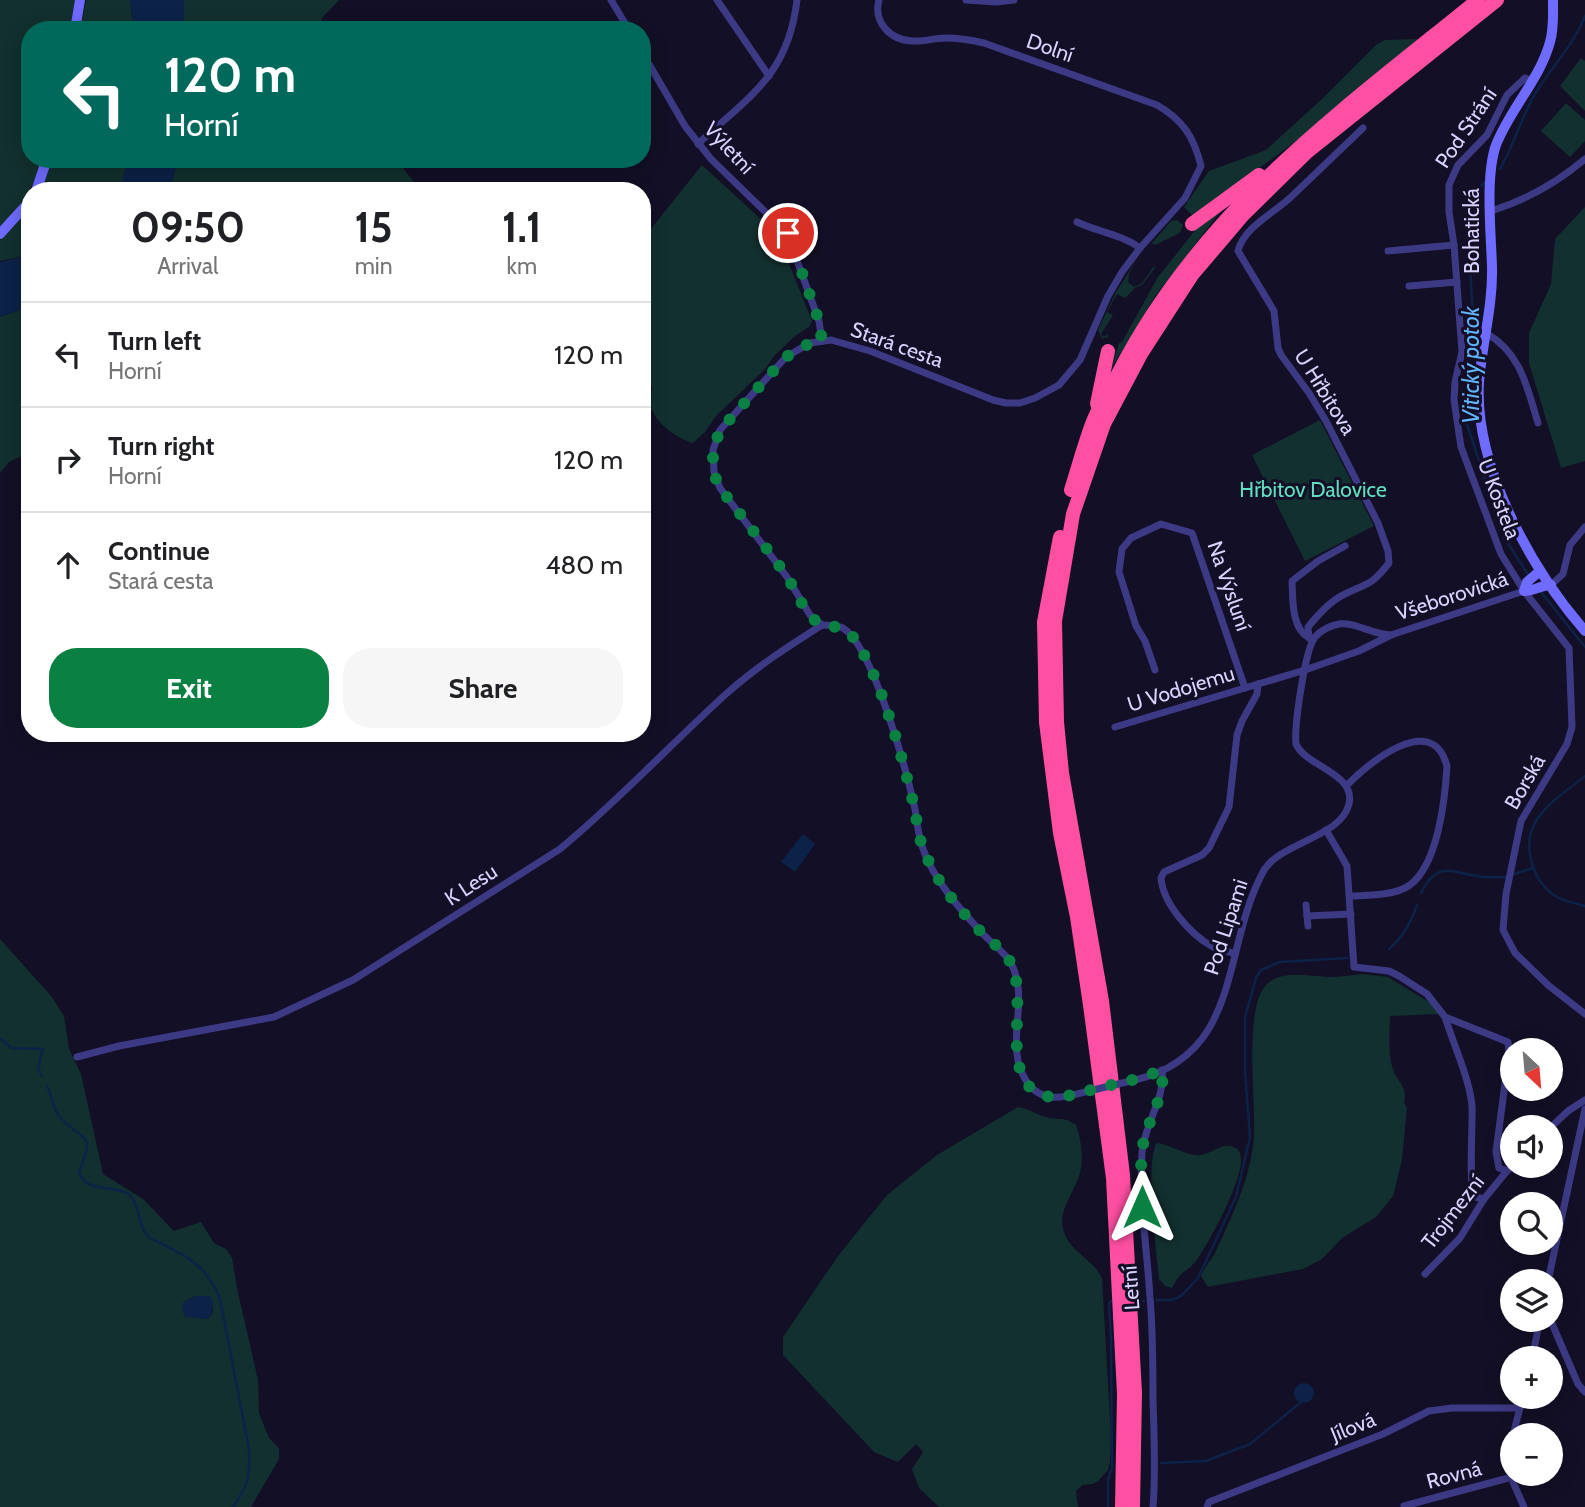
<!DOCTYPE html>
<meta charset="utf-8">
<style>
body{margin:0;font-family:Cabin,sans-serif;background:#f6f6f6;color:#202124;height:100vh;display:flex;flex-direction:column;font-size:26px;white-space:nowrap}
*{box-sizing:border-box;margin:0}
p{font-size:23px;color:#757577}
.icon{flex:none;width:38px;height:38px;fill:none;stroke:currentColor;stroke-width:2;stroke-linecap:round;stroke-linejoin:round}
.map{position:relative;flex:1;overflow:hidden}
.side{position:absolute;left:21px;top:182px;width:630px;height:560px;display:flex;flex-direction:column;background:#fff;border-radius:28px;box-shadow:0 4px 18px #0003}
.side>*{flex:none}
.top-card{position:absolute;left:21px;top:21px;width:630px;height:147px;border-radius:28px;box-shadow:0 4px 18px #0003;background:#00695c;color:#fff;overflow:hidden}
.needle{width:46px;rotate:154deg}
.fabs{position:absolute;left:1500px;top:1038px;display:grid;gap:14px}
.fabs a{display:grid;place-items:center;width:63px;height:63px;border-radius:50%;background:#fff;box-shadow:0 4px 18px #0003;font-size:35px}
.pin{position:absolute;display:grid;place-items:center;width:60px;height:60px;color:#fff;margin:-30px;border:4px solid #fff;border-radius:50%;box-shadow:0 2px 7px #0007}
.me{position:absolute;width:77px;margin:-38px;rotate:0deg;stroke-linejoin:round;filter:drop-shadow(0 0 5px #0008)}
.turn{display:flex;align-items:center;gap:24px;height:147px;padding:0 28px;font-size:32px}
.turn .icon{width:91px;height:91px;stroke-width:2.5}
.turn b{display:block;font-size:49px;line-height:60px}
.eta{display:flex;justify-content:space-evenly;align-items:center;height:119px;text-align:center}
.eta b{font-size:42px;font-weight:800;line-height:49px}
.primary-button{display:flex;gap:14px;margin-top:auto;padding:14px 28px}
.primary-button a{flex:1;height:80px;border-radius:28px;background:#0b8043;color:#fff;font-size:28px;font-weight:800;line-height:80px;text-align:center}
.primary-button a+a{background:#f6f6f6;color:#202124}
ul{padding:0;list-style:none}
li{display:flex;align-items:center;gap:21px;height:105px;padding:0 28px;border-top:2px solid #e0e0e0}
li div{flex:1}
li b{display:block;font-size:26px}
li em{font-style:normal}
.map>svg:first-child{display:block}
</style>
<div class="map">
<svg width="1585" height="1507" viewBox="0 0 1585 1507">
<rect width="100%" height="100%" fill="#130f26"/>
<g fill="#12302f" fill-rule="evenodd">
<path d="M0 0H75L70 30H30V159H42C35 187 20 207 0 227Z"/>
<polygon points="86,0 130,0 134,30 80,30"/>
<polygon points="184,0 339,0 322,18 321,22 327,30 184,30"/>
<polygon points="1418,39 1302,137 1193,216 1184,207 1209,171 1266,150 1322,99 1376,45 1385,40"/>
<polygon points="1581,58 1585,61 1585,111 1560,86"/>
<polygon points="1566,103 1585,120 1585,141 1570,157 1541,131"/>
<polygon points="52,159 128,159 123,180 117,191 41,191"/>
<polygon points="178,159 396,159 421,191 169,191"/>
<path d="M702 165 777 234 812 321 809 327 795 336 774 356 766 368 716 416 705 432 693 443C678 439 658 425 652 410 650 404 652 393 652 387L642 378V240Z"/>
<polygon points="1585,207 1585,461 1561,468 1529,363 1529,333 1551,284 1555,239"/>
<polygon points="1223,208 1156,295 1112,367 1119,343 1122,342 1158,277 1205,218"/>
<polygon points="30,210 30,255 0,261 0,240"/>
<polygon points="1177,220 1183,225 1180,233 1155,245 1152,243 1171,221"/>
<polygon points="1138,258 1129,274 1128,282 1134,287 1142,283 1154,266 1155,268 1142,285 1135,288 1125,298 1117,294 1107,312 1113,315 1101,334 1104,337 1108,334 1108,337 1102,339 1098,330 1116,292"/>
<polygon points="30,306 30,452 9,462 0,473 0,317"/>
<polygon points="1320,420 1374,526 1305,561 1252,455"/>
<path d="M0 939 52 997 64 1016 69 1049 81 1074 103 1174 143 1199 174 1231 201 1222 214 1243 226 1249 232 1258 237 1288 258 1380 259 1413 269 1438 279 1448V1459L251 1507H0ZM195 1296H209C213 1305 216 1313 207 1319L184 1315 183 1303Z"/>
<path d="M1362 974 1388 977 1429 1002 1440 1014 1390 1016C1390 1033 1387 1055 1394 1072 1399 1083 1408 1089 1404 1102L1407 1108 1402 1160 1393 1196 1376 1217 1342 1238 1322 1259 1303 1269 1208 1287 1201 1276C1204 1267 1211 1261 1215 1253 1232 1216 1251 1178 1254 1136 1256 1103 1243 1006 1267 984 1284 969 1310 977 1330 977 1340 977 1351 975 1362 974Z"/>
<path d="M1018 1107C1031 1109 1038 1116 1050 1118 1063 1120 1064 1117 1076 1125 1081 1139 1084 1159 1080 1173 1075 1192 1058 1209 1063 1229 1069 1252 1093 1259 1102 1278L1111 1435 1110 1462 1108 1470 1098 1481 1093 1484 1082 1485 1076 1491 1078 1507H939L919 1488 912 1469 923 1452 916 1444 898 1462 874 1452 783 1355V1337L838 1256 887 1195 937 1155Z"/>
<path d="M1156 1143C1171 1144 1186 1157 1202 1155 1214 1153 1224 1140 1237 1149 1255 1162 1207 1246 1196 1261 1191 1268 1182 1272 1177 1279 1175 1282 1174 1285 1172 1288L1165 1286 1159 1279C1156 1244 1145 1174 1156 1143Z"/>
</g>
<g fill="#0c2248">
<polygon points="130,0 184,0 184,30 134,30"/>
<polygon points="128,159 178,159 169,191 117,191 123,180"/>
<polygon points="30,255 30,306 0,317 0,262"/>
<polygon points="803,834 815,844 795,872 781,862"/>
<polygon points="195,1296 210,1296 213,1302 211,1316 207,1319 186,1317 182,1311 183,1303"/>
<circle cx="1304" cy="1393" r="10"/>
</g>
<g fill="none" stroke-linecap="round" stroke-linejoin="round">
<g stroke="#0c2248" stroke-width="2.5">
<path d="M1500 169C1514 145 1521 118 1535 94 1551 67 1574 45 1585 16"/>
<polyline points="1485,182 1477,191 1467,213 1473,317 1466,402 1467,424 1504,537 1529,576"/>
<polyline points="1541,592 1585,647"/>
<path d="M1585 776C1568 790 1548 802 1536 821 1522 844 1531 879 1554 895 1562 901 1575 903 1585 906"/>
<polyline points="1514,874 1534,868"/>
<path d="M1421 893C1437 861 1449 872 1478 876 1487 878 1497 877 1507 877"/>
<path d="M1389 949C1404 936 1410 924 1417 905"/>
<polyline points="0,1038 11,1048 43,1049 38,1068 42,1076"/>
<path d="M47 1086C52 1095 53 1109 60 1117 84 1143 96 1132 79 1172 87 1193 111 1185 127 1193 139 1199 138 1226 148 1237 182 1254 206 1262 220 1299L249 1449C250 1477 249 1484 233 1507"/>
<polyline points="1157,1300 1172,1300 1181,1296 1198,1278 1236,1197 1250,1137 1245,1072 1245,1017 1256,978 1261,970 1280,962 1348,958"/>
<polyline points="1137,1301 1144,1301"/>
<polyline points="1161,1463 1206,1461 1250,1444 1301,1402"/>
<polyline points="1108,1507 1108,1480 1112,1468 1111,1338 1109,1304 1111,1301"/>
</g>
<g stroke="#3d3a85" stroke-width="7">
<polyline points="611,0 629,30"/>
<polyline points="717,0 769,76"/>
<polyline points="966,0 996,2 1014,0"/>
<polyline points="642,52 685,126 711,159 787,233 819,321 822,341"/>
<polyline points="1531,81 1525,78 1507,95 1487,135 1458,165 1449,185 1449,212 1454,245 1462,352 1455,382 1454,400 1461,447 1501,554 1524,591 1569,648 1572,727 1567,744 1521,821 1506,894 1503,930 1515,953 1548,985 1585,1014"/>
<path d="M698 144C749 96 788 76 797 0"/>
<path d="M1491 211C1526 200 1557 183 1585 159"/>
<path d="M1077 222C1098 232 1121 234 1140 248"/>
<polyline points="1388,251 1454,245"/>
<polyline points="1409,286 1457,282"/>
<path d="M1486 333C1521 353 1527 387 1538 423"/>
<polyline points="1551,585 1563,574 1570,545 1585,527"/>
<path d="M822 625 810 615 787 577 720 488 714 472 713 450 720 430 786 357 810 343 831 340 870 351 993 400 1006 403H1020L1035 398 1059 385 1080 360 1108 296 1122 272 1140 248 1185 198 1201 166C1194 137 1183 120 1157 105L984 43C971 40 959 38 945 38 934 38 923 42 912 41 890 40 873 22 879 0"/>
<path d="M822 625C829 625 837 625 843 628 873 646 907 773 915 809 917 821 918 834 922 846 932 878 959 908 982 933 994 946 1010 955 1015 973 1027 1009 1004 1048 1027 1082 1043 1105 1066 1097 1089 1091"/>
<path d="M1309 638C1291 628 1293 599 1292 581L1318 561 1345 546"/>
<path d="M1313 640 1309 638 1308 627C1318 615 1330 601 1345 594 1368 583 1372 585 1389 563L1388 551 1378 523 1326 421 1309 393 1281 355 1278 348 1274 311 1238 251C1244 227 1274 213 1291 197 1315 174 1339 151 1363 128"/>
<polyline points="1155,670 1145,641 1136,626 1119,572 1122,549 1131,538 1161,524 1192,533 1245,688"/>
<polyline points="1115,727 1305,670 1359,651 1391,635 1524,591"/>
<path d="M1346 786C1369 763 1432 710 1447 766 1445 800 1438 864 1410 885 1394 896 1369 895 1351 896"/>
<polyline points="1326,830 1347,866 1354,967 1389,971 1399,976 1427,994 1445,1017 1508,1042 1509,1053 1496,1152 1499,1168 1507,1171 1513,1166"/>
<polyline points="1306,905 1308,926"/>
<polyline points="1307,916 1351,914"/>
<path d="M1235 954C1228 951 1220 950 1213 947 1191 935 1163 904 1161 878L1164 872 1202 855 1209 848 1229 807 1237 735 1242 721 1257 694 1258 684"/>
<path d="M1445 1017C1453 1043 1470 1080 1472 1106 1473 1123 1468 1187 1475 1197L1484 1199"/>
<path d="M77 1057 119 1046 274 1017 353 980 560 849C618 801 670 745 726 694 756 667 789 646 822 625"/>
<path d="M1135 1080C1243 1054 1221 950 1263 872 1279 842 1341 838 1349 804 1356 773 1306 767 1296 744 1294 727 1305 649 1315 637 1320 631 1331 625 1339 624 1357 622 1373 635 1391 635"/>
<polyline points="1550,1128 1568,1111 1585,1100"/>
<polyline points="1425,1274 1460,1238 1484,1199 1507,1171"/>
<polyline points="1548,1281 1585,1109"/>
<polyline points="1550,1319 1578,1384 1585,1392"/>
<polyline points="1532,1358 1540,1320"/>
<polyline points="1513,1435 1523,1396"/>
<polyline points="1512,1437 1507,1455 1513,1482 1524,1507"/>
<polyline points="1404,1506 1512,1477"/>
<path d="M1153 1507C1156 1471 1154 1435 1153 1400 1153 1366 1153 1331 1150 1297 1147 1249 1139 1201 1142 1153 1144 1124 1166 1098 1162 1070"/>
<polyline points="1207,1507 1209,1502 1383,1434 1429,1411 1452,1408 1520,1408"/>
</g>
<g stroke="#6f6bff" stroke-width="10">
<path d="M1553 0C1553 14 1554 29 1550 42 1540 79 1510 109 1496 145 1485 176 1491 233 1492 267 1493 306 1482 344 1479 382 1474 466 1531 569 1585 631"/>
<polyline points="75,30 80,0"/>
<polyline points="36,191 47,159"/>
<polyline points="0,234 30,201"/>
<path d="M1540 571 1527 582 1524 591C1535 591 1541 585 1551 585"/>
</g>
<g stroke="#ff4fa3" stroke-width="14">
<polyline points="1192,224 1259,175"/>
<polyline points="1097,404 1108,351"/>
<path d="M1071 490C1078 468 1084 446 1092 424 1099 406 1110 389 1119 372 1203 209 1339 113 1478 0"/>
<polyline points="1060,537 1044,622 1046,722 1060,833 1077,917 1090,1005 1113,1178 1124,1394 1122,1507"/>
<polyline points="1133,1507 1135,1393 1123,1175 1102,1001 1062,773 1057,722 1055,621 1073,514 1104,424 1141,354 1192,275 1243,215 1307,152 1497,0"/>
</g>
<polyline stroke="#3d3a85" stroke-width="7" points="1089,1091 1135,1080"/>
</g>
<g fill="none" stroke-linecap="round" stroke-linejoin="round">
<path stroke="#0b8043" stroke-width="12" stroke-dasharray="0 21.6" d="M788 233 819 321 822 341 810 343 786 357 720 430 713 450V472L720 488C742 517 766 546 787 577 796 590 803 611 816 621 827 631 841 621 853 637 881 675 903 760 914 806 917 820 918 835 923 848 935 880 959 910 983 934 992 943 1003 949 1009 960 1034 998 988 1095 1059 1098L1144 1077 1162 1070C1166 1098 1145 1123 1142 1151 1140 1169 1142 1189 1142 1207"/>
</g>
<g text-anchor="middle" stroke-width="6" stroke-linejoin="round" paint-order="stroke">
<g font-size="21" fill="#d9d4ff" stroke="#130f26">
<text transform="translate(1050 48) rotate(19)" y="7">Dolní</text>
<text transform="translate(1466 128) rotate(-56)" y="7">Pod Strání</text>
<text transform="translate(729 148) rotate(47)" y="7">Výletní</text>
<text transform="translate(1472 231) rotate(-90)" y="7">Bohatická</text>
<text transform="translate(897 345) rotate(20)" y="7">Stará cesta</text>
<text transform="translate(1325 392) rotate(58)" y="7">U Hřbitova</text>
<text transform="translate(1499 499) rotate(69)" y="7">U Kostela</text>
<text transform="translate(1229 586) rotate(71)" y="7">Na Výsluní</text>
<text transform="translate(1452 596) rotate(-18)" y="7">Všeborovická</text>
<text transform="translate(1181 689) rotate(-17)" y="7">U Vodojemu</text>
<text transform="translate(1525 782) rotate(-60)" y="7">Borská</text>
<text transform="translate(471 885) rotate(-33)" y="7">K Lesu</text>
<text transform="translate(1226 927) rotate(-72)" y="7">Pod Lipami</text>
<text transform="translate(1453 1212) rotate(-52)" y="7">Trojmezní</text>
<text transform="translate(1131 1288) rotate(-94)" y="7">Letní</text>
<text transform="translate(1353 1427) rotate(-22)" y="7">Jílová</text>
<text transform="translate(1454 1475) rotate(-15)" y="7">Rovná</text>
</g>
<g font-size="21" fill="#5fe0c0" stroke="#130f26">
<text x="1313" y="497">Hřbitov Dalovice</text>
</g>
<g font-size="23" font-style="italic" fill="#62b6ff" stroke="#130f26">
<text transform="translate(1471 365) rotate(-90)" y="8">Vitický potok</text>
</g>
</g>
</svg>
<div class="fabs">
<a><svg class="needle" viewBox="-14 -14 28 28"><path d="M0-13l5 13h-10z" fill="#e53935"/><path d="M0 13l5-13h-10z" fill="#757577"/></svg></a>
<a><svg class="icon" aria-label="sound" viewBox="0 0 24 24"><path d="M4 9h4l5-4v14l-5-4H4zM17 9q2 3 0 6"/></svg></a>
<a><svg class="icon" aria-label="search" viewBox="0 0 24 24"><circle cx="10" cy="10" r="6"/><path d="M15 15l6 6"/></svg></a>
<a><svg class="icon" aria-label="layers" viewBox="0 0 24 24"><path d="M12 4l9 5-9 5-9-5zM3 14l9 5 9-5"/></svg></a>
<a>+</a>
<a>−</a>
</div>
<div class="pin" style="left:788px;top:233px;background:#d93025"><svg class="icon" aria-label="arrive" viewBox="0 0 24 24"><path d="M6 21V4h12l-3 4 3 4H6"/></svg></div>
<svg class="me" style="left:1142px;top:1207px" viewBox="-20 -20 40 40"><path d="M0-17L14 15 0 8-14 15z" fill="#0b8043" stroke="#fff" stroke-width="4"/></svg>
<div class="top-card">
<div class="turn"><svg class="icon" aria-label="left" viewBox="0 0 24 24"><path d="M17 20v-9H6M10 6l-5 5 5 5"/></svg><div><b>120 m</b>Horní</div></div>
</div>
<section class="side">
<div class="eta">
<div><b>09:50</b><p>Arrival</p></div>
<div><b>15</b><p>min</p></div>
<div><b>1.1</b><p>km</p></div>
</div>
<ul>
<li><svg class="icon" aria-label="left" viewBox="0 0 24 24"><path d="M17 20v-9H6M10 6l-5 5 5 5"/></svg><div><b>Turn left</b><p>Horní</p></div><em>120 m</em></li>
<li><svg class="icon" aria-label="right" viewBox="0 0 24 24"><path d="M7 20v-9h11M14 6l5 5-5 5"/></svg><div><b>Turn right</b><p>Horní</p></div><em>120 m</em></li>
<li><svg class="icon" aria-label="ahead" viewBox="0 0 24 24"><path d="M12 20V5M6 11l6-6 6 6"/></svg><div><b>Continue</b><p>Stará cesta</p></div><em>480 m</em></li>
</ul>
<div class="primary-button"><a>Exit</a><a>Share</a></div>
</section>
</div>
